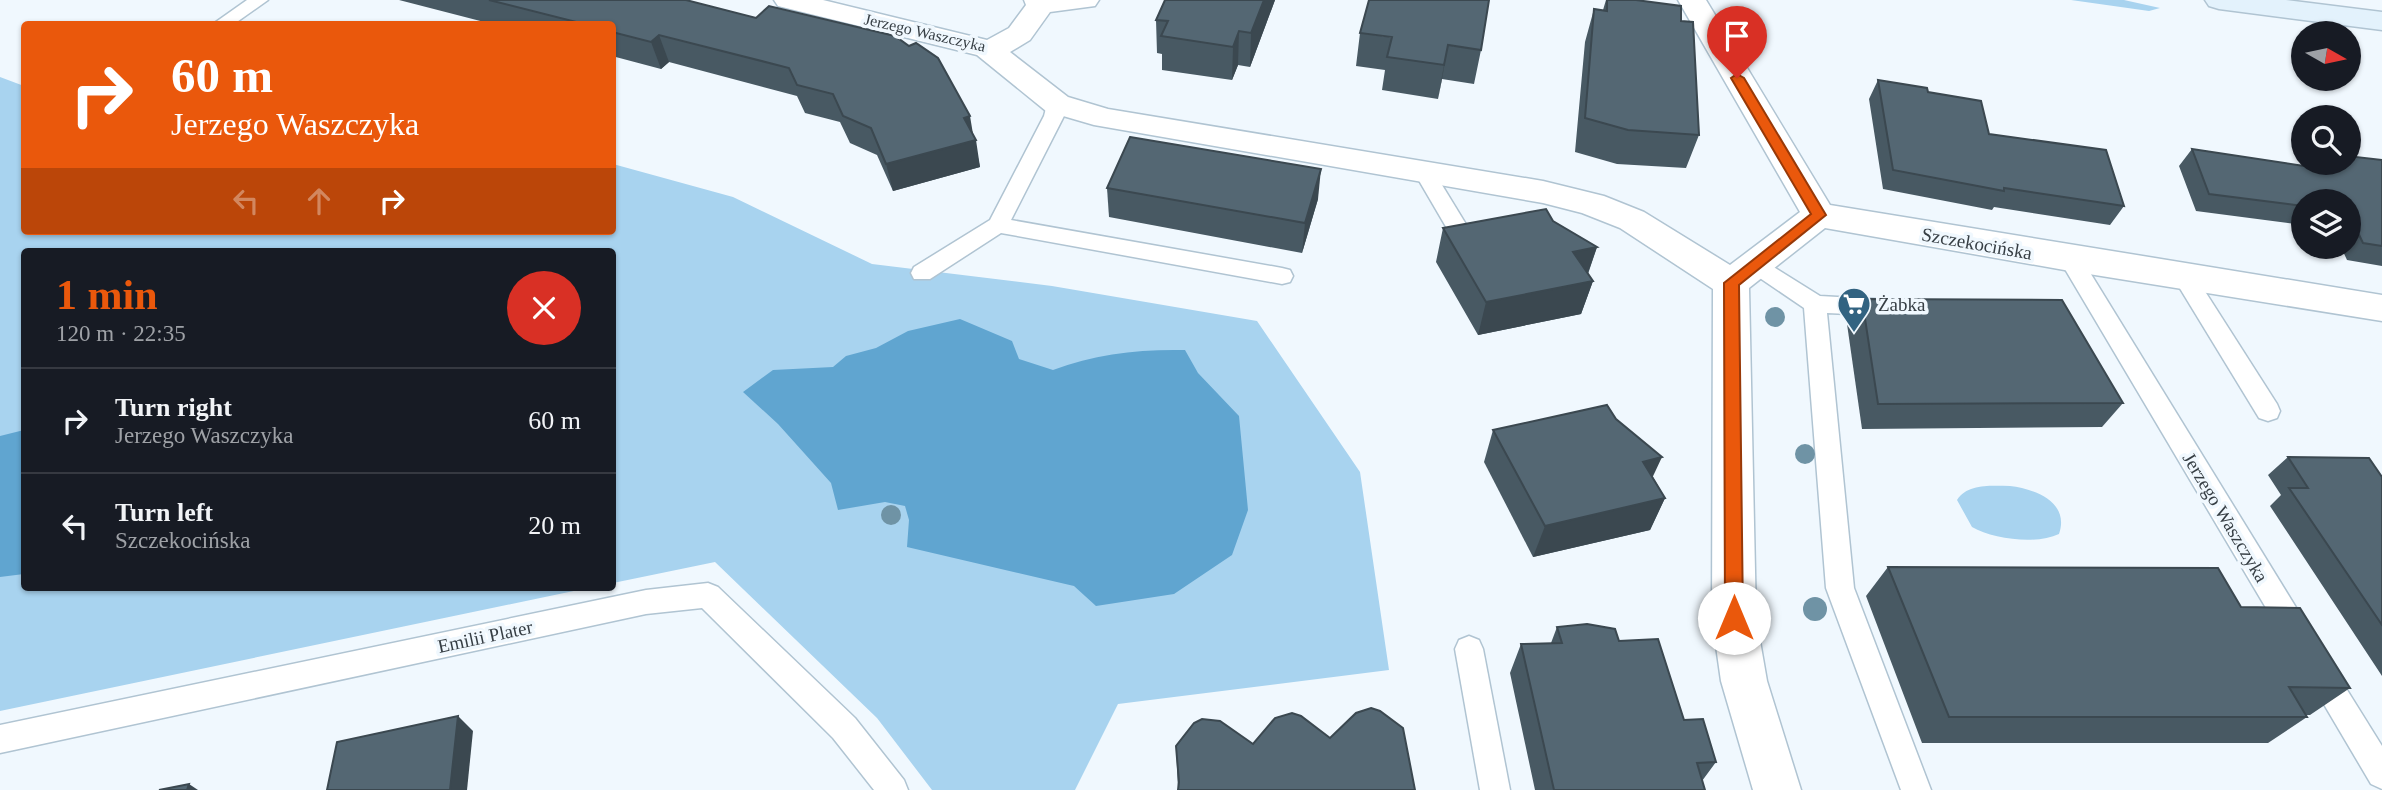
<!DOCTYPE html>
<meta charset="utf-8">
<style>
body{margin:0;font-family:"Times New Roman",serif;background:#20242c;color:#f1f3f6;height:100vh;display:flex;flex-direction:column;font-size:26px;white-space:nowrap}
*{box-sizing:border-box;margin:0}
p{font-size:23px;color:#9ea1a6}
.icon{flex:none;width:38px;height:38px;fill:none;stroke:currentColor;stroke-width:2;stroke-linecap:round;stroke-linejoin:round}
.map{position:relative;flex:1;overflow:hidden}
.panel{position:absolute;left:21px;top:248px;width:595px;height:343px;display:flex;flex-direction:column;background:#171b24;border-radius:7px;box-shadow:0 2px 5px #0004}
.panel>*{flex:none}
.hud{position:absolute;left:21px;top:21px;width:595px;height:214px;border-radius:7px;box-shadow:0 2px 5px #0004;background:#ea580c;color:#fff;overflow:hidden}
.needle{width:46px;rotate:99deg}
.controls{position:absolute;left:2291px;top:21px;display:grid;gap:14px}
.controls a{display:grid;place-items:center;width:70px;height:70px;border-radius:50%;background:#171b24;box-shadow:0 2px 5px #0004;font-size:35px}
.pin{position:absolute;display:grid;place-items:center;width:60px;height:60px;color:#fff;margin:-72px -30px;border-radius:50% 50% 50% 0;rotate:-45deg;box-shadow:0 0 7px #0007}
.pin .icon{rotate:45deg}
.me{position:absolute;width:77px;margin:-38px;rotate:0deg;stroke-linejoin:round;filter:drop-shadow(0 0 5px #0008)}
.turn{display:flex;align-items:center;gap:24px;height:147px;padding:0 35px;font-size:32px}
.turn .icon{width:91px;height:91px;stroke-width:2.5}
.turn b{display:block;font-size:49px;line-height:60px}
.lanes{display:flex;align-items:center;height:66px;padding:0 35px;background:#0003;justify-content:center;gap:35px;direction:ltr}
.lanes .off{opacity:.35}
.round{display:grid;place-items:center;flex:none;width:74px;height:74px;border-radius:37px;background:#20242c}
.summary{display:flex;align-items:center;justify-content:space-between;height:119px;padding:0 35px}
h1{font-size:42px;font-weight:600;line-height:52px;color:#ea580c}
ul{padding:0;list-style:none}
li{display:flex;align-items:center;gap:21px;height:105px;padding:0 35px;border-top:2px solid #363941}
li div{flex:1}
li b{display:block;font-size:26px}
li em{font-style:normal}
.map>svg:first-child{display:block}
</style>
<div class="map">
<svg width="2382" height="790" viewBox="0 0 2382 790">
<rect width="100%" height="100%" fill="#f0f8fe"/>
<g fill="#a8d3ef">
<polygon points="2071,0 2124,0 2160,8 2149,11"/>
<polygon points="0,77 24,86 24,231 612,231 613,164 733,197 872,264 1052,286 1257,321 1360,472 1389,670 1118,704 1075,790 932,790 877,718 715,562 613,583 612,252 24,252 24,588 588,588 0,711"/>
<path d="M2010 486C2035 489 2070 502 2059 534 2036 545 1993 539 1972 527L1957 500C1968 483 1992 486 2010 486Z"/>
</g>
<g fill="#60a5d0">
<path d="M960 319 1012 341 1019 359 1053 370C1095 354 1139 349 1185 350L1198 373 1239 416 1248 510 1232 555 1174 594 1096 606 1074 586 907 547 909 520 905 506 885 502 838 510 831 483 778 424 743 392 773 370 833 367 846 356 876 348 908 331Z"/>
<polygon points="24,430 24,574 0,577 0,436"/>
</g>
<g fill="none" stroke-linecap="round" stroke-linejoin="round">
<defs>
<g id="service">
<polygon points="247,0 268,0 234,24 213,24"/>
<polygon points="1057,98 1067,104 1064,116 1011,220 1282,268 1290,270 1293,276 1290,282 1282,284 1001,233 930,279 914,279 911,273 914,267 990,220 1044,116 1047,104"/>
<polygon points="1424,165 1431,167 1475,239 1478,244 1475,249 1459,249 1414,172"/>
<polygon points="2070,251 2078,253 2308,627 2312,636 2308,645 2298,649 2288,645 2059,259 2062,253"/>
<polygon points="1756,256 1820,296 1891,300 1899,302 1903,308 1899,314 1891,316 1827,313 1854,588 1931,790 1901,790 1826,588 1804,308 1748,270 1745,264 1748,258"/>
<polygon points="2184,269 2192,271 2277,404 2280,411 2277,418 2268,421 2259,418 2173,277 2176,271"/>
<polygon points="708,583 718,587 855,718 904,780 908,790 874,790 833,738 702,608 646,614 0,753 0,725 646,590"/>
<polygon points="1469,636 1479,640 1483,649 1510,790 1480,790 1455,649 1459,640"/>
<polygon points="2319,657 2329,661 2382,746 2382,789 2371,784 2309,679 2305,670 2309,661"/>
</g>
<polygon id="minor" points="774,0 823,0 987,40 1009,28 1026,5 1024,0 1099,0 1095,6 1050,12 1030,40 1010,52 1068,97 1108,109 1543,181 1604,196 1644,212 1730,265 1800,212 1678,0 1706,0 1830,205 2382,295 2382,321 2070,271 1825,228 1749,288 1756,618 1767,681 1801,790 1753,790 1721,681 1712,618 1713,289 1620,228 1582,213 1543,203 1094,125 1046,111 977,55 778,6"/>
<polygon id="secondary" points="2205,0 2286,0 2382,12 2382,30 2219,9 2209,6"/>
</defs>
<use href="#service" stroke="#b0c4d2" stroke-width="3"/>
<use href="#minor" stroke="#b0c4d2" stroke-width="3"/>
<use href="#secondary" stroke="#b0c4d2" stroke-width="3"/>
<use href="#service" fill="#fff" fill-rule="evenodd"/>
<use href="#minor" fill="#fff" fill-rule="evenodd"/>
<use href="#secondary" fill="#e3f2fc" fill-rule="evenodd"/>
</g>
<g fill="#6f93a5">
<circle cx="1775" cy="317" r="10"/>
<circle cx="1805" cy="454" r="10"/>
<circle cx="891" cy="515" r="10"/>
<circle cx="1815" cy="609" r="12"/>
</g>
<g fill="#485963">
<polygon points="399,0 686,0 973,134 980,167 893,191 877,155 850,143 840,122 805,113 797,96 669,62 661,69 612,56 612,24 492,24"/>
<polygon points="1165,0 1275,0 1250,67 1238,65 1232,80 1162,70 1162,54 1157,53 1156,20"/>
<polygon points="1606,0 1636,0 1681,21 1699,135 1686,168 1617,164 1575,152 1585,42 1594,9 1603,10"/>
<polygon points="1360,33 1481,50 1474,84 1442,79 1438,99 1382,90 1385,70 1356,66"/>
<polygon points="1878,80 1928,92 1989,134 2124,206 2110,225 1994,207 1992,210 1883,189 1869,99"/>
<polygon points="2192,149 2309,167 2312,163 2348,163 2382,160 2382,266 2347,260 2341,247 2348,247 2348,201 2303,201 2303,225 2196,211 2179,166"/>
<polygon points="1107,188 1318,199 1302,253 1109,217"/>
<polygon points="1553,221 1597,247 1588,274 1593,281 1581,314 1478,335 1436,262 1443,228"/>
<polygon points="1862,299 2123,403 2102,427 1862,429 1847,324"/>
<polygon points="1493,430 1653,477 1665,498 1650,530 1533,557 1484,462"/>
<polygon points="2288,457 2382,477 2382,676 2270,506 2281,495 2268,475"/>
<polygon points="1888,567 2241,607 2350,688 2310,715 2306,715 2307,717 2268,743 1922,743 1866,596"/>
<polygon points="1557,627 1619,641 1684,720 1716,762 1702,781 1705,790 1535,790 1510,673 1521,644 1551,643"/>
<polygon points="1330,738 1178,790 1176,746 1253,744"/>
</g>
<g fill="#3b4850">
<polygon points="1264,0 1275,0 1250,67 1251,33"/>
<polygon points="1239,31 1238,65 1232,80 1233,47"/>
<polygon points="659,35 669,62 661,69 651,42"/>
<polygon points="1448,45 1442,79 1438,99 1444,65"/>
<polygon points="970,116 974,140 976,140 980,167 893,191 886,164 964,118"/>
<polygon points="1321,169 1318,199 1302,253 1305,223"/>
<polygon points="1597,247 1585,281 1573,252"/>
<polygon points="1593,281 1581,314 1478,335 1486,302"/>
<polygon points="1662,457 1647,489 1643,462"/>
<polygon points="1665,498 1650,530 1533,557 1545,526"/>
<polygon points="458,716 473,731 467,790 450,790"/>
<polygon points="189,784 198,790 187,790"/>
</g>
<g fill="#546773" stroke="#3b4850" stroke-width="2">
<polygon points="489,0 686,0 756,18 769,6 895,36 909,46 916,43 938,58 970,116 964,118 976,140 886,164 871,128 843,116 833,94 797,85 789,68 659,35 651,42 612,32 612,24 584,24"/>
<polygon points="1165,0 1264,0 1251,33 1239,31 1233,47 1161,36 1168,21 1156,20"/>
<polygon points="1369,0 1489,0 1481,50 1448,45 1444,65 1387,57 1392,37 1360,33"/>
<polygon points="1607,0 1636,0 1681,6 1681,21 1693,22 1699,135 1628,130 1585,118 1594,9 1607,11"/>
<polygon points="1878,80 1927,88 1928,92 1981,101 1989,134 2106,150 2124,206 2004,188 2004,191 1893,170"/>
<polygon points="1130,137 1321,169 1305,223 1107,188"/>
<polygon points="2192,149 2330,170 2327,163 2348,163 2348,156 2382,160 2382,246 2363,243 2348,212 2348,201 2303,201 2303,206 2209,194"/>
<polygon points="1546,209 1553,221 1597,247 1573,252 1593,281 1486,302 1443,228"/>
<polygon points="1862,299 2062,300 2123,403 1878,404"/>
<polygon points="1607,405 1616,419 1662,457 1643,462 1665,498 1545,526 1493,430"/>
<polygon points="2288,457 2369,458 2382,477 2382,625 2289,488 2308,488"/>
<polygon points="1888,567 2218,568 2241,607 2300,608 2350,688 2289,687 2307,717 1949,717"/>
<polygon points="1587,624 1615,629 1619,641 1658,639 1684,720 1703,719 1716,762 1697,763 1705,790 1554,790 1521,644 1562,643 1557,627"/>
<polygon points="1371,708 1380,711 1403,728 1415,790 1178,790 1179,782 1176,746 1194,723 1202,719 1220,721 1253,744 1275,718 1292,713 1301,716 1330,738 1356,713"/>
<polygon points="458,716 450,790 327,790 337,742"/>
<polygon points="189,784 187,790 159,790"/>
</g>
<polygon fill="#ea580c" stroke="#983908" stroke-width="2" points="1737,74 1744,78 1826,215 1739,285 1743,618 1740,623 1727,623 1725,618 1724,283 1811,214 1731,78"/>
<defs>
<symbol id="supermarket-pin" viewBox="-11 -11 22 30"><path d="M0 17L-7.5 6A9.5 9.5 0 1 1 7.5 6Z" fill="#326381" stroke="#f0f8fe"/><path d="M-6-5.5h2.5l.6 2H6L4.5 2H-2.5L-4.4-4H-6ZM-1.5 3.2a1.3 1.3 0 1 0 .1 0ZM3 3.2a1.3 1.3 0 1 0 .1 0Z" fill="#fff"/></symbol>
</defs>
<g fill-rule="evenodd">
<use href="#supermarket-pin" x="1835" y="285" width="38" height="52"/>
</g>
<g text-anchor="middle" stroke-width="7" stroke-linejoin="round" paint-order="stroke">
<g font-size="16" fill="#363e44" stroke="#f0f8fe">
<text transform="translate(925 32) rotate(13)" y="6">Jerzego Waszczyka</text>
</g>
<g font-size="19" fill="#363e44" stroke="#f0f8fe">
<text transform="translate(1977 243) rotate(10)" y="7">Szczekocińska</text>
<text transform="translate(2226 517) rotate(59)" y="7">Jerzego Waszczyka</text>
<text transform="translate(485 636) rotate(-12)" y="7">Emilii Plater</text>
</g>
<g font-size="19" fill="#363e44" stroke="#f0f8fe" text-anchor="start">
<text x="1878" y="311">Żabka</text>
</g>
</g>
</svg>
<div class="controls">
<a><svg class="needle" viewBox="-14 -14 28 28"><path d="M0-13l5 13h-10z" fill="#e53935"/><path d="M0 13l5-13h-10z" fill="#9ea1a6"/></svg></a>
<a><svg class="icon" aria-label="search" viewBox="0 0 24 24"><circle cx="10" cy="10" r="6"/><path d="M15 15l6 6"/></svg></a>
<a><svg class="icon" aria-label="layers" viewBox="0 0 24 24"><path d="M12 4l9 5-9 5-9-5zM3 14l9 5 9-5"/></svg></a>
</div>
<div class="pin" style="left:1737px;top:78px;background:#d93025"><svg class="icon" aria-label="arrive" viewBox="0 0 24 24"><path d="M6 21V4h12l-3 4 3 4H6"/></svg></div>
<svg class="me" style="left:1734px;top:618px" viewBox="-20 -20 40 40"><circle r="19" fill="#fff"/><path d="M0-13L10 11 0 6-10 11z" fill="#ea580c"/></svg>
<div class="hud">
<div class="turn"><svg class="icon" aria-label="right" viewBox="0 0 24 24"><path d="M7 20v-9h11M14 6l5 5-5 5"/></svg><div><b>60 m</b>Jerzego Waszczyka</div></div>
<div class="lanes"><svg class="icon off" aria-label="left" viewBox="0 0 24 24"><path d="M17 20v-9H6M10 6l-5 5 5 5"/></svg><svg class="icon off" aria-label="ahead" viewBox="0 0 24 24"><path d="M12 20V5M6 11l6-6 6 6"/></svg><svg class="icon" aria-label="right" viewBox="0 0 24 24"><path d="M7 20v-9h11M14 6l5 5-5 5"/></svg></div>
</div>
<section class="panel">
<div class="summary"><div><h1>1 min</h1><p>120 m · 22:35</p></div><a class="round" style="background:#d93025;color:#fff"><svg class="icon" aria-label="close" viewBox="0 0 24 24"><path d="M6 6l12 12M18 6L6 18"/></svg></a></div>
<ul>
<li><svg class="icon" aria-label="right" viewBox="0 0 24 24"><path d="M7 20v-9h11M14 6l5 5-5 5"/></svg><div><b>Turn right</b><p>Jerzego Waszczyka</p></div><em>60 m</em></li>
<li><svg class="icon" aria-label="left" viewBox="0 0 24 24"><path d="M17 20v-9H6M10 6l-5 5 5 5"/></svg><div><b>Turn left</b><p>Szczekocińska</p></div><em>20 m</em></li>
</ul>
</section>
</div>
